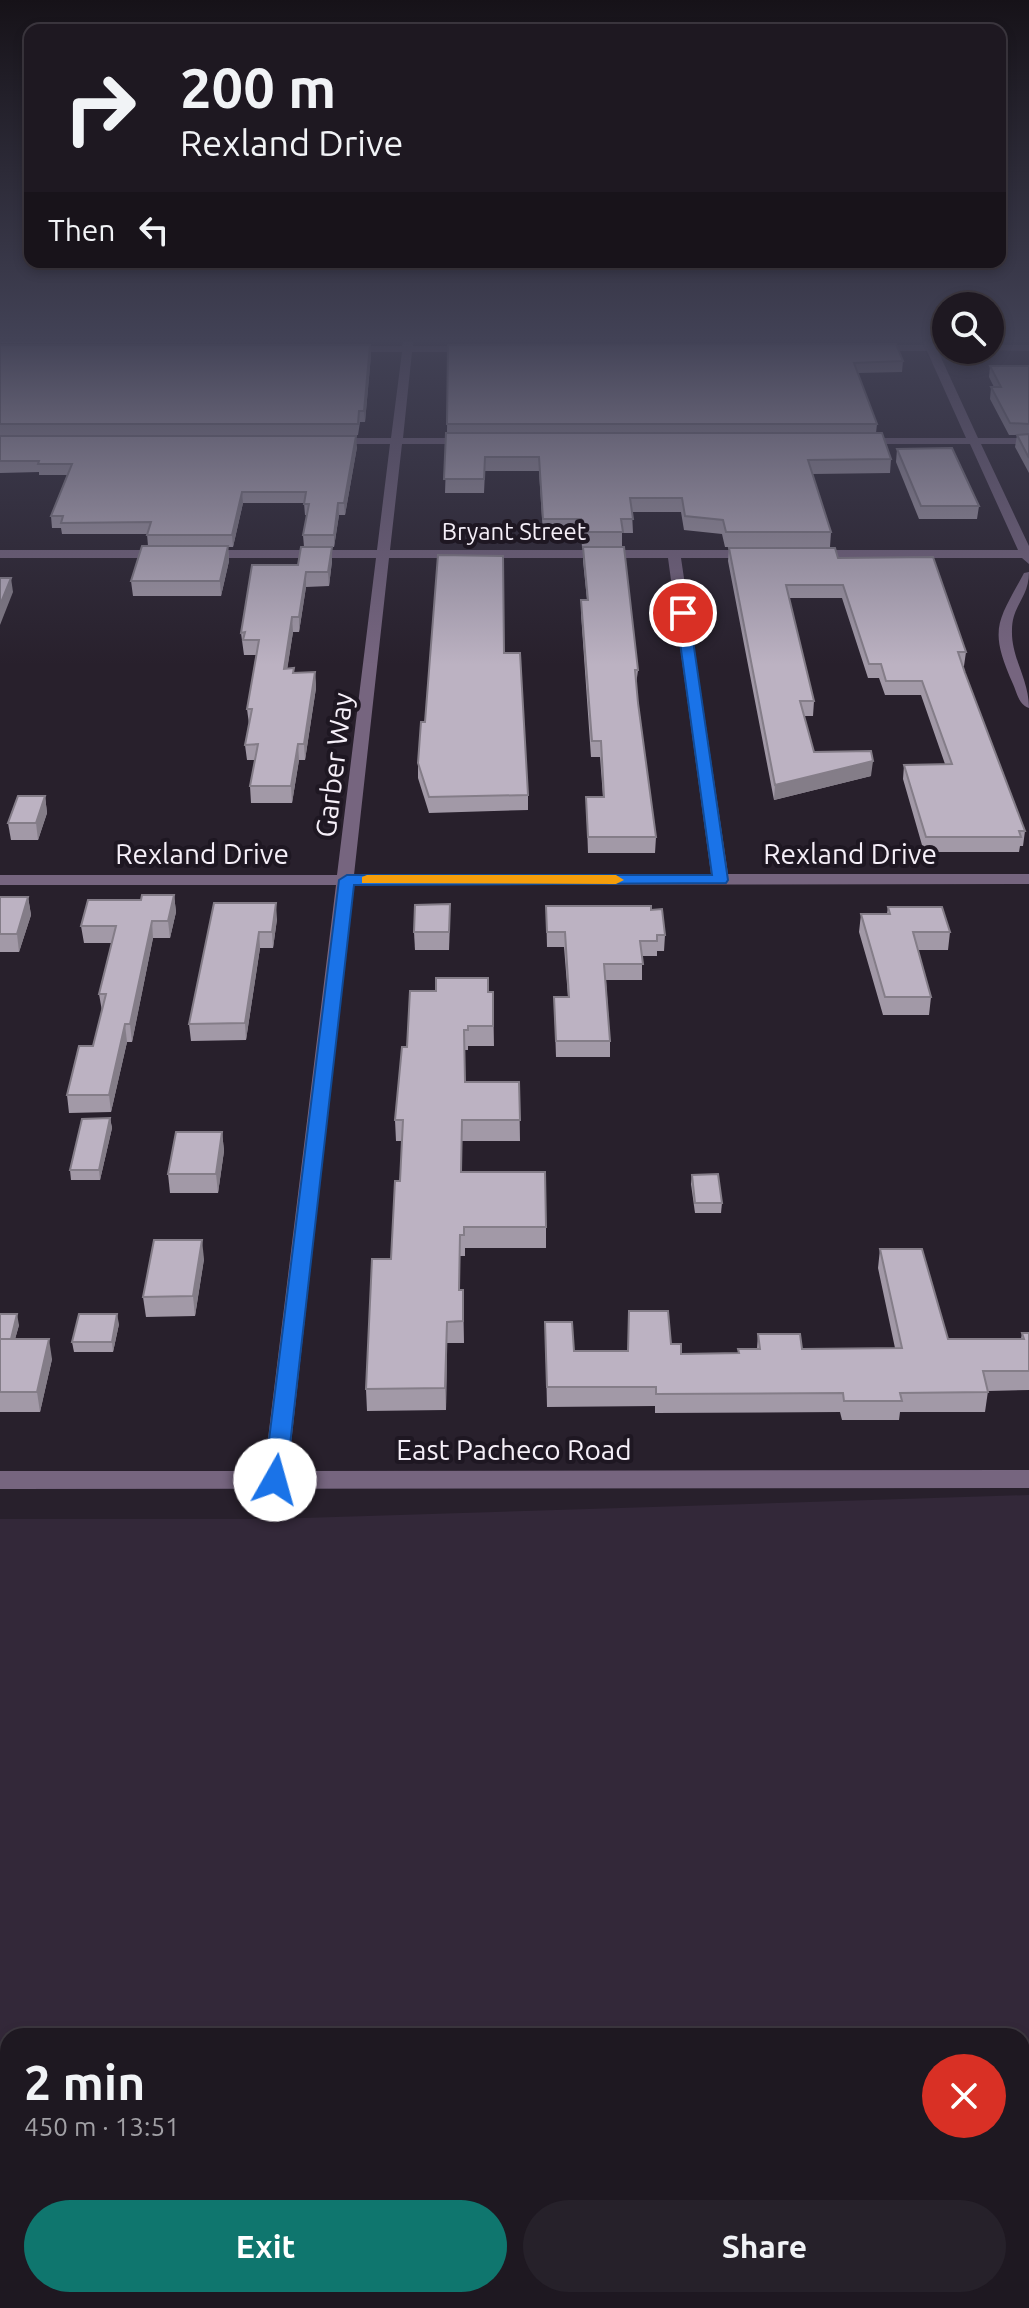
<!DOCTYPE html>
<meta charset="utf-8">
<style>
body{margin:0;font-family:Ubuntu,sans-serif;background:#26212a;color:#f1f3f6;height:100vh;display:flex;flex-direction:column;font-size:30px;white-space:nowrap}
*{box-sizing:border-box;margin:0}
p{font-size:26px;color:#a1a0a5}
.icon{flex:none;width:44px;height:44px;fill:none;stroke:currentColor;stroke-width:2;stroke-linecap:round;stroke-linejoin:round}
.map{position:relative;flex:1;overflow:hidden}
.sheet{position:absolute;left:0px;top:2028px;width:1030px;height:280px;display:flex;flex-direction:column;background:#1e1821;border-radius:24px 24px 0 0;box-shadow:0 4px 12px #0003,0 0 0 2px #3c373f}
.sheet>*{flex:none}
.banner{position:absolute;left:24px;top:24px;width:982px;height:244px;border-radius:16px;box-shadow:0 4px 12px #0003,0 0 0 2px #3c373f;background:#1e1821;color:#f1f3f6;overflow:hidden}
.buttons{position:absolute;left:932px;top:292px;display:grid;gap:16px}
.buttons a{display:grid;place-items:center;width:72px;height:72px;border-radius:50%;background:#1e1821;box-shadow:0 4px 12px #0003,0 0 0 2px #3c373f;font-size:40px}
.pin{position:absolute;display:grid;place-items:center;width:68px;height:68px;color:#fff;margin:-34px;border:4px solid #fff;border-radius:50%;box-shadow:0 2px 8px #0007}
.me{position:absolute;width:88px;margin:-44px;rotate:7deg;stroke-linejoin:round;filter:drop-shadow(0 0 6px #0008)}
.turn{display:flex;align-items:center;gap:28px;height:168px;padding:0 24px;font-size:36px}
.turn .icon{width:104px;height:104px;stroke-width:2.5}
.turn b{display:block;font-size:56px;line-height:68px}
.then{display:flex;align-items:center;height:76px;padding:0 24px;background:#0003;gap:16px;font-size:30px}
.round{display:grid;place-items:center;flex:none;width:84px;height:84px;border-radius:42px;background:#26212a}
.headline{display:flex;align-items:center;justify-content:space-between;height:136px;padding:0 24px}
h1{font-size:48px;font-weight:700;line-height:60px}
.cta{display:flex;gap:16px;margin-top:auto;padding:16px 24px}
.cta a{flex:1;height:92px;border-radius:48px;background:#0f766e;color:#fff;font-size:32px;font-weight:700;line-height:92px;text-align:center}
.cta a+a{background:#26212a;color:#f1f3f6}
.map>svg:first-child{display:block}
</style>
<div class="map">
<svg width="1029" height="2308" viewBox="0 0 1029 2308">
<rect width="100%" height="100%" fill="#28202c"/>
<path fill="#332839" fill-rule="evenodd" d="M1029 1495V2308H0V1519H272ZM8 2036H1022V2300H8Z"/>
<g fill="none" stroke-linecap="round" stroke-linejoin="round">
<g fill="#76657f" fill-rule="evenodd">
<path d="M403 342H413V346H474L479 349 474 352H412L403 438H473L479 441 473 444H402L390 550H753L759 554 753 558H681L728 874H1029V884L353 885 288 1471 1029 1470V1488L0 1489V1471H264L336 885H0V875H337L376 558H201L195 554 201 550H377L390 444H329L323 441 329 438H391L402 352H346L341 349 346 346H402ZM389 558H668L711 874 354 875Z"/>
<polygon points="923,342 946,345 946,350 950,350 938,351 978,438 1029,438 1029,444 981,444 1029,546 1029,564 1022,558 813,558 807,554 813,550 1018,550 970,444 857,444 851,441 857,438 966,438 927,351 870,351 865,348 870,345 924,345"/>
<polygon points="990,345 1029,345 1029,351 986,350 990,350"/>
<polygon points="0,550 165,550 171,554 165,558 0,558"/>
<path d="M1029 572C1029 598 1012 605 1012 630 1011 658 1029 679 1029 708 1019 705 1017 693 1013 684 988 628 998 622 1024 573Z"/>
</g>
</g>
<g fill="#a299a7">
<polygon points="0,342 372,342 0,343"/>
<polygon points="0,345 370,345 371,355 365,422 360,422 358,435 0,435"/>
<polygon points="448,345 903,361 902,372 858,373 877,424 876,433 891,459 890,473 812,474 831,532 830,547 725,547 722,534 684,530 681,512 632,512 633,533 622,533 622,547 582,547 581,534 543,534 539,471 485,471 484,493 445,493 447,433"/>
<polygon points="990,366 1029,366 1029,473 1015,447 1017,435 1009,435 990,399 991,387 994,387 989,377"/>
<polygon points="0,436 357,447 345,515 339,515 334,547 332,547 332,561 329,586 306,587 299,632 293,632 287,669 294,673 315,672 316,688 305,760 299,760 292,803 251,803 250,786 255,760 247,760 245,745 249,724 247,709 256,655 244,655 241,633 298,565 304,547 303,535 307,515 305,515 304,503 243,503 233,547 228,547 229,561 221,596 133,596 131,581 148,546 147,534 62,534 61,528 52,528 51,516 67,475 39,475 39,472 0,473"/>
<polygon points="897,449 979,506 977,519 919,519 896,462"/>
<polygon points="583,547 638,670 636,685 656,837 655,853 588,853 586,797 603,797 600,757 591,757 581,614 581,600 587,600 583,561"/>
<polygon points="729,548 838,558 966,652 964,666 962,666 1025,831 1023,846 1020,846 1019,852 924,852 903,779 904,765 945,764 921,695 885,695 879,678 868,678 842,598 789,598 814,701 813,716 804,716 814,752 871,776 774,800 728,561"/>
<polygon points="504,653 528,795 528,810 429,813 418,778 418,763 425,722"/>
<polygon points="45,796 47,813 38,840 11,840 8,823"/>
<polygon points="174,895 176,912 170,938 153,938 132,1042 127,1042 111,1112 69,1113 67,1095 93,1046 102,1011 99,994 112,943 84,943 81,926 141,900"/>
<polygon points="0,897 28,897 31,915 19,952 0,952"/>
<polygon points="214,903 277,919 273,948 260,948 246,1040 191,1041 189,1024"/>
<polygon points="546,906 651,910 665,935 664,951 657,951 657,956 642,956 642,980 606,980 610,1041 610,1057 556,1057 554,997 568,997 564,947 547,947"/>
<polygon points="888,907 950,932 948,950 918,950 931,997 929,1015 883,1015 859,932 861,914 887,914"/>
<polygon points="450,922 449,950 415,950 414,932"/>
<polygon points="436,991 493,992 494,1046 468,1046 468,1050 465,1050 465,1082 519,1082 520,1141 462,1141 462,1172 546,1227 546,1248 465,1248 465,1256 460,1256 459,1290 463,1290 464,1343 447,1343 446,1410 367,1411 366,1389 391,1259 400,1181 402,1141 396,1141 395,1120 407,1047"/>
<polygon points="110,1118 112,1128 100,1180 71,1180 70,1170"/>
<polygon points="222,1132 224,1151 218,1193 170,1193 168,1174"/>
<polygon points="692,1175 722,1203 721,1213 695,1213 691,1184"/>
<polygon points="880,1249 948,1339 1021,1339 1022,1333 1029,1333 1029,1390 988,1391 985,1412 900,1412 899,1420 842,1420 840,1412 655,1413 655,1406 547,1407 545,1322 574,1351 628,1351 629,1311 681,1354 738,1353 757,1349 758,1334 802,1349 895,1348 878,1268"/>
<polygon points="204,1259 195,1316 146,1317 143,1297"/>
<polygon points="0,1314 19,1325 15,1339 52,1359 40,1412 0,1412"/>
<polygon points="119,1324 113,1352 74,1352 72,1342"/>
</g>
<g fill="#847d88">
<polygon points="370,345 371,355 365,422 364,411"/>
<polygon points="356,436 357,447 345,515 344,503"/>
<polygon points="242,492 243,503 233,547 232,535"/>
<polygon points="338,503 339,515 334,547 334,535"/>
<polygon points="228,546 229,561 221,596 220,581"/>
<polygon points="332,547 332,561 329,586 328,572"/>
<polygon points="306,572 306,587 299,632 299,617"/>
<polygon points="11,578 13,592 0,625 0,605"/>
<polygon points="292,617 293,632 285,684 284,669"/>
<polygon points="315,672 316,688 305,760 304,744"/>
<polygon points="298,744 299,760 292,803 291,786"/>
<polygon points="873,761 871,776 774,800 775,785"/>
<polygon points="45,796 47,813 38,840 36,823"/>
<polygon points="174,895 176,912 170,938 168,921"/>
<polygon points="28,897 31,915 19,952 17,934"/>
<polygon points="276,903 277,919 273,948 272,932"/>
<polygon points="152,921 153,938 132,1042 130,1024"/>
<polygon points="259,932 260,948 246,1040 245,1023"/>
<polygon points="125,1024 127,1042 111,1112 109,1095"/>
<polygon points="110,1118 112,1128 100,1180 99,1170"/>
<polygon points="222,1132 224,1151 218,1193 216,1174"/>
<polygon points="202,1240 204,1259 195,1316 193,1296"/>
<polygon points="17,1314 19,1325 12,1350 11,1340"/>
<polygon points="117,1314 119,1324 113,1352 112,1342"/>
<polygon points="447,1322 447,1343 446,1410 445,1388"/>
<polygon points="49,1339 52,1359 40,1412 37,1392"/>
</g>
<g fill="#bcb2c2" stroke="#847d88" stroke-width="2">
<polygon points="896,344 903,361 854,363 877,424 447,424 448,345"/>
<polygon points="0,345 370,345 364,411 359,411 358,424 0,424"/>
<polygon points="990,366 1029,366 1029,424 1010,423 991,387 1001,387"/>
<polygon points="446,433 882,433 891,459 808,460 831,532 726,532 723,520 685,516 682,498 630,498 633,519 621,519 623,532 582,532 581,519 543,519 539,457 485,457 484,479 444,479"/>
<polygon points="1029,434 1029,458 1017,435"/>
<polygon points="0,436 356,436 344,503 338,503 334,535 303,535 309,504 304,504 306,492 242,492 232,535 147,535 151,522 61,523 63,516 51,516 72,464 38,464 39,461 0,461"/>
<polygon points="952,448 979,506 921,506 897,449"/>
<polygon points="142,546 228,546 220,581 131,581"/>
<polygon points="301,547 332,547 328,572 306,572 299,617 292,617 284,669 294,668 293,673 315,672 304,744 298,744 291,786 250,786 258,744 245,745 252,709 247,709 259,640 243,640 245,632 241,633 252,565 298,565"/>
<polygon points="583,547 624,547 638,670 635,670 638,703 656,837 588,837 586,797 604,797 601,741 592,741 581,600 588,600"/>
<polygon points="729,548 835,548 838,558 933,557 966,652 958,652 965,673 1025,831 1019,831 1021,837 926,837 904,765 952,764 922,681 886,681 881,664 869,664 843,585 786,585 814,701 800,701 814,752 871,751 873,761 775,785"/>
<polygon points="438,555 503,556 504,653 520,653 528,795 429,797 418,763 421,722 425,722"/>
<polygon points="0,578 11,578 0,605"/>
<polygon points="18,796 45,796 36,823 8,823"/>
<polygon points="142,895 174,895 168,921 152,921 130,1024 125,1024 109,1095 67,1095 79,1046 93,1046 106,994 99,994 116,926 81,926 88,900 141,900"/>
<polygon points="0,897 28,897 17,934 0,934"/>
<polygon points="214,903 276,903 272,932 259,932 245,1023 189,1024"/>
<polygon points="450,904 449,932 414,932 415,905"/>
<polygon points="546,906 651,906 651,910 662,909 665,935 657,935 657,941 640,941 643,964 604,964 610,1041 556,1041 554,997 569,997 565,932 547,932"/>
<polygon points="888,907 942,907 950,932 913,932 931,997 885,997 861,914 890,914"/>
<polygon points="436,978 488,978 488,992 493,992 493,1026 468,1026 468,1030 464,1030 465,1082 519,1082 520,1120 462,1120 461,1172 545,1172 546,1227 464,1227 464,1235 460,1235 459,1290 463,1290 463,1321 447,1322 445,1388 366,1389 372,1259 391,1259 395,1181 400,1181 403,1120 395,1120 402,1047 407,1047 410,991 436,991"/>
<polygon points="110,1118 99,1170 70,1170 82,1119"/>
<polygon points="176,1132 222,1132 216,1174 168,1174"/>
<polygon points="718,1174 722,1203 695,1203 692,1175"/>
<polygon points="154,1240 202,1240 193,1296 143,1297"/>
<polygon points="880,1249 922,1249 948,1339 1024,1339 1022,1333 1029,1333 1029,1371 983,1371 988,1392 900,1393 902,1401 844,1401 843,1393 656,1394 656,1387 547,1387 545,1322 572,1322 574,1351 628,1351 629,1311 668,1311 671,1344 681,1344 681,1354 739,1353 738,1349 760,1349 758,1334 800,1334 802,1349 902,1348"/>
<polygon points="0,1314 17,1314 11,1339 0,1339"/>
<polygon points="79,1314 117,1314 112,1342 72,1342"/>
<polygon points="0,1339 49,1339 37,1392 0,1392"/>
</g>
<linearGradient id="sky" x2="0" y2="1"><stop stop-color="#161218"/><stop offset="0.51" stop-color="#424256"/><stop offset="1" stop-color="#424256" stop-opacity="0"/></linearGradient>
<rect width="1029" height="665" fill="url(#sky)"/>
<polygon fill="#1a73e8" stroke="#114b97" stroke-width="2" points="683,609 689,613 728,880 726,883 354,885 286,1480 283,1486 267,1486 264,1480 339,880 347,875 712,875 676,613"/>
<polygon fill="#f59e0b" points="367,875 616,875 624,880 616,884 362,883 362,877"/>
<g text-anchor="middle" stroke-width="8" stroke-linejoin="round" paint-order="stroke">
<g font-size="24" fill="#f5eff8" stroke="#1e1722">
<text x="514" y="540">Bryant Street</text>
</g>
<g font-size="28" fill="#f5eff8" stroke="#1e1722">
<text transform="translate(334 765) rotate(-83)" y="10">Garber Way</text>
<text x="202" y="864">Rexland Drive</text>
<text x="850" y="864">Rexland Drive</text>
<text x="514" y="1460">East Pacheco Road</text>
</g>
</g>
</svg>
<div class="buttons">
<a><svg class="icon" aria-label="search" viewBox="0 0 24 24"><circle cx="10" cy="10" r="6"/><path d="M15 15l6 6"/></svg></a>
</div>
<div class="pin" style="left:683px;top:613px;background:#d93025"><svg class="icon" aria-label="arrive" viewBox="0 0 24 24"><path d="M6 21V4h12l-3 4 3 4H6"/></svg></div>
<svg class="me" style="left:275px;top:1480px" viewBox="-20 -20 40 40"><circle r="19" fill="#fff"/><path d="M0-13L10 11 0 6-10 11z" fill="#1a73e8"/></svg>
<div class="banner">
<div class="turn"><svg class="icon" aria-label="right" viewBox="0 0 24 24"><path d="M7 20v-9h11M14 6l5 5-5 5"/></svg><div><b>200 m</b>Rexland Drive</div></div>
<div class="then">Then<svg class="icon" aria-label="left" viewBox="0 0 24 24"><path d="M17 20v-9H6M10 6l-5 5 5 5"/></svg></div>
</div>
<section class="sheet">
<div class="headline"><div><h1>2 min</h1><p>450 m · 13:51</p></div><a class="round" style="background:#d93025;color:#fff"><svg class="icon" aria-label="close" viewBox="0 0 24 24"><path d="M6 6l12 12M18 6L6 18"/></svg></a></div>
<div class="cta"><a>Exit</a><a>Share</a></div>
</section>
</div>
